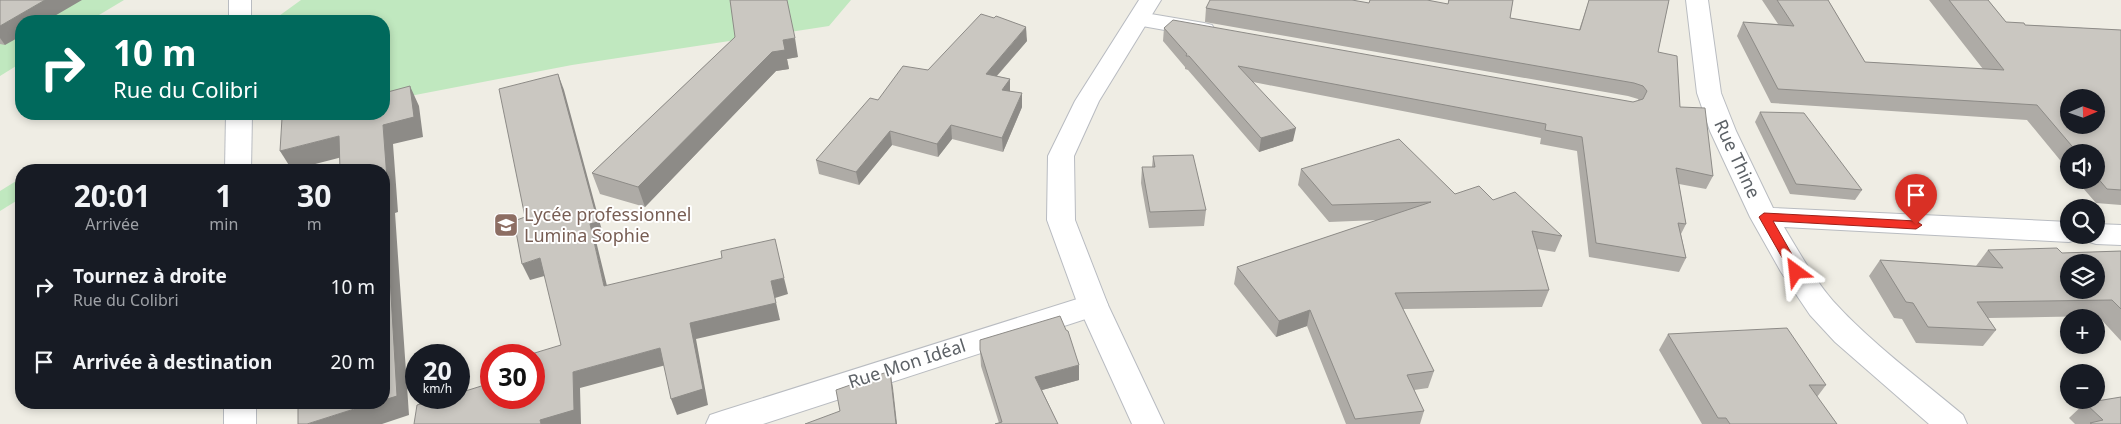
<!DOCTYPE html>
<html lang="fr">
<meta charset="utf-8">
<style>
body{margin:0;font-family:"Noto Sans",sans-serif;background:#242831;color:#f1f3f6;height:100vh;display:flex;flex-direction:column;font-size:19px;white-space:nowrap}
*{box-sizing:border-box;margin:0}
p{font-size:16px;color:#9ea1a6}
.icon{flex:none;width:28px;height:28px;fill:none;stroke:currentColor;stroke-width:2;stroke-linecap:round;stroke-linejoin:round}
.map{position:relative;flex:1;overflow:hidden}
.panel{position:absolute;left:15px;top:164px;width:375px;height:245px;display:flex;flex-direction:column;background:#171b24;border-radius:20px;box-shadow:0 2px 8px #0003}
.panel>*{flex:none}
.banner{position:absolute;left:15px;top:15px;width:375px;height:105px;border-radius:20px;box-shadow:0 2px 8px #0003;background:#00695c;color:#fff;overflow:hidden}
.needle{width:32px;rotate:88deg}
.tools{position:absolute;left:2060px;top:89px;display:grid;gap:10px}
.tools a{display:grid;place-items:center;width:45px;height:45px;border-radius:50%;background:#171b24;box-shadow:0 2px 8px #0003;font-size:25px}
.speed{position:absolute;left:405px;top:344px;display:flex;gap:10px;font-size:25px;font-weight:700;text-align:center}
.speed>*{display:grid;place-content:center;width:65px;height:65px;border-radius:50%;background:#171b24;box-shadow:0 2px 8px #0003;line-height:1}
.speed small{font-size:12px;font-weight:400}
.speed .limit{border:8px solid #d22;background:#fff;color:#111}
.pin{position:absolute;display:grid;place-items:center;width:42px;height:42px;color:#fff;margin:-51px -21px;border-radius:50% 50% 50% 0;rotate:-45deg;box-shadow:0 0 5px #0007}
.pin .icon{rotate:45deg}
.me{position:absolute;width:55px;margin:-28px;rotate:330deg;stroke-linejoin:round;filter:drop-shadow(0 0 4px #0008)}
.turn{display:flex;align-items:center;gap:18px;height:105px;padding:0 15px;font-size:22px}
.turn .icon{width:65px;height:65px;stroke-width:2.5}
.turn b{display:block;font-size:35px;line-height:42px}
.eta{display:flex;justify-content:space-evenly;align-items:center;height:85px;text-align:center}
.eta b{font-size:30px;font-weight:700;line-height:35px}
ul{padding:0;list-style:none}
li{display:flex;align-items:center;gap:15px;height:75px;padding:0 15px}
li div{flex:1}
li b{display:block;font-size:19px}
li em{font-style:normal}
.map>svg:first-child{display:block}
</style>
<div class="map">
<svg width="2121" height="424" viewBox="0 0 2121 424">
<rect width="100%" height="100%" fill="#efede4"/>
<g fill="#c0e8bf">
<polygon points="0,0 124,0 89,21 21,21 21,63 0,76"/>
<polygon points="301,0 851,0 829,26 572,65 384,101 384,21 272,21"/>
<polygon points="21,178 21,198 0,211 0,191"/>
</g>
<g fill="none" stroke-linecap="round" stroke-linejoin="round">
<defs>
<g id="street">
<rect x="229" y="0" width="22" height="21"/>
<path d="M1686 0H1708L1721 93 1736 131 1773 208 2069 222V235H2081L2079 239 2069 242 1784 227C1799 252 1814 279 1833 301 1871 343 1919 378 1963 415L1967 424H1929L1835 342 1810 315 1781 272 1750 217 1710 131 1697 93Z"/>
<polygon points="1139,12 1204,23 1212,25 1215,30 1212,35 1204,37 1131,24 1128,19 1131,14"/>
<polygon points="226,114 252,114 251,170 225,170"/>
<polygon points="2096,224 2121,225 2121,245 2096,244 2086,241 2083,235 2096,235"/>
<polygon points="1093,294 1104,297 1108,305 1104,313 763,424 706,424 710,415 722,411"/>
<rect x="224" y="402" width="32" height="22"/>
</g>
<polygon id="secondary" points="1139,0 1161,0 1099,101 1074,156 1075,220 1108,305 1164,424 1132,424 1078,305 1047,220 1048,156 1075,101"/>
</defs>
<use href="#street" stroke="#b9bcc1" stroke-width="2"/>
<use href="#secondary" stroke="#b8bbc1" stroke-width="2"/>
<use href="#street" fill="#fff" fill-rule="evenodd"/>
<use href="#secondary" fill="#fff" fill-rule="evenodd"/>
</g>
<g fill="#aeaba6">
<polygon points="0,0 5,45 0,44"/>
<polygon points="1448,0 1513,0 1510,18 1579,30 1589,0 1669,0 1658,52 1680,107 1713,176 1706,189 1679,184 1686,224 1681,234 1686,258 1679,272 1589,257 1577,151 1540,144 1541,138 1253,82 1293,141 1259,152 1188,70 1185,69 1185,67 1163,41 1164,28 1633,102 1639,101 1638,99 1628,96 1205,22 1206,8 1369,3 1448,4"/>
<polygon points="1762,0 1828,0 1865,62 1983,69 1929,0 1988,0 2006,22 2025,25 2121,30 2121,205 2096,203 2076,180 2096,180 2096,152 2069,152 2069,171 2027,120 1771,103 1737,36 1743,22 1778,24"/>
<polygon points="735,37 798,57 787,59 789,69 776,71 645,207 600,194 592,173"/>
<polygon points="1027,41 997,76 1010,79 1010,91 1022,107 1003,152 952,139 938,157 892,145 859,185 819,174 816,160 878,100 928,70"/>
<polygon points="1760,112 1862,190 1855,200 1790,194 1755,122"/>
<polygon points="1153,156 1206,210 1204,226 1149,228 1141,183 1142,167 1152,167"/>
<polygon points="1301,169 1493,200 1562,236 1555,252 1537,249 1549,290 1542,307 1403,309 1434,371 1428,388 1414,390 1424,411 1420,424 1346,424 1307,326 1276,337 1234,284 1237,267 1378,220 1329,222 1298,185"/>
<polygon points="1988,250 2062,253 2121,251 2121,341 2098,316 1988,318 1996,330 1983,346 1916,343 1902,319 1894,318 1869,276 1880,260 1976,266"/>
<polygon points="1668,334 1826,385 1817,397 1837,424 1702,424 1659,350"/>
<polygon points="980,350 1079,380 1042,390 1058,424 999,423 981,366"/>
<polygon points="2085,403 2121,424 2075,424 2069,418"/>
</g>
<g fill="#8d8b87">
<polygon points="45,0 82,0 46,21 21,21 21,36 5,45 0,38 0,26"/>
<polygon points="1026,27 1027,41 987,87 986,74"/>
<polygon points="795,38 798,57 787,59 789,69 776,71 645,207 638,187 783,40"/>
<polygon points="558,74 564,90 604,238 596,241 611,302 604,286 590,224"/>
<polygon points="1010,79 1010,93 1002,90"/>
<polygon points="410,86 419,106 423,137 393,144 398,212 395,213 409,415 382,424 307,424 376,402 384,402 385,193 383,125"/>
<polygon points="1022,93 1022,107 1003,152 1002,138"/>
<polygon points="951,125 952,139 938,157 937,144"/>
<polygon points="1296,128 1293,141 1259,152 1261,138"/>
<polygon points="890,131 892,145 859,185 856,172"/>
<polygon points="339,136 350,155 292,170 280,151"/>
<polygon points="540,258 548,275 530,280 522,264"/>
<polygon points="784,278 788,294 775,298 780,320 696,339 708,405 677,415 671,399 690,323 771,281"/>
<polygon points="1310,310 1307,326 1276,337 1279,321"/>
<polygon points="660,348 666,365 580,388 581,424 541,424 540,420 573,372"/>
<polygon points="1079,365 1079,380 1035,392 1035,377"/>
<polygon points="890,371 893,388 897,424 896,424"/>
</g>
<g fill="#cac7c1" stroke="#8d8b87" fill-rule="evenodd">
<polygon points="0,0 45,0 0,26"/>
<polygon points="730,0 787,0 795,38 783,40 785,50 772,52 638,187 592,173 735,37"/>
<polygon points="1210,0 1352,0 1369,3 1370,0 1427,0 1448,4 1449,0 1513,0 1510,18 1580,30 1589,0 1669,0 1658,52 1677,56 1680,107 1705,108 1713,176 1676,168 1686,224 1678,223 1686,258 1596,243 1582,137 1545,130 1546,124 1238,66 1296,128 1261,138 1189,56 1186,56 1187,54 1164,28 1173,20 1633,102 1643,99 1647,91 1643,86 1634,83 1206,8"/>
<path d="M1777 0H1828L1865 62 2004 70 1949 0H1988L2006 22 2024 23 2025 25 2121 30V190L2107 189 2096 176V152H2077L2037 105 1778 89 1743 22 1794 26ZM2069 98H2096V125H2069Z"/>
<polygon points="981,14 994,18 996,16 1026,27 986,74 1010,79 1002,90 1022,93 1002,138 951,125 937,144 890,131 856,172 816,160 870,98 878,100 903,66 928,70"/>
<polygon points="558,74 598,222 590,224 604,286 722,258 721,251 775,239 784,278 771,281 776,303 690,323 703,389 671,399 660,348 573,372 574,410 540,420 541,424 414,424 417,405 442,398 459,398 459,393 491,383 491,398 534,398 534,355 528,355 561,345 540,258 522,264 514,221 525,217 499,89"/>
<polygon points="410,86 414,117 383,125 388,192 385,193 397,396 384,400 384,170 340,170 339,136 280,151 282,118 298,114 384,114 384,93"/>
<polygon points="1760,112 1804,113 1862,190 1796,184"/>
<polygon points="1399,139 1455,194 1479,186 1493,200 1515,192 1562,236 1532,231 1549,290 1395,293 1434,371 1407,375 1424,411 1355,419 1310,310 1279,321 1237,267 1431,202 1332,205 1301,169"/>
<polygon points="1193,155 1206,210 1150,212 1142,167 1155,167 1153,156"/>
<path d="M2057 248 2062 253 2121 251V309L2112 300 1977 302 1996 330 1928 327 1913 303 1906 302 1880 260 2003 268 1988 250ZM2069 262H2096V290H2069Z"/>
<polygon points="1060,316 1066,330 1068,331 1079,365 1035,377 1058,424 995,424 1002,422 980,350 980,340"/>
<polygon points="1787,328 1826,385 1809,385 1837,424 1730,424 1726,418 1718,418 1668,334"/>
<polygon points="890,371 896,424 805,424 840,411 836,390"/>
<polygon points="2121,397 2121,424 2092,424 2090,423 2103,420 2085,403"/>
<polygon points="298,402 376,402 307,424 298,424"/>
</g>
<polygon fill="#f23227" stroke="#9d2019" points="1764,213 1916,221 1922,225 1916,229 1773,221 1802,272 1796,276 1792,275 1759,217"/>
<defs>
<symbol id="school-square" viewBox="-11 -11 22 22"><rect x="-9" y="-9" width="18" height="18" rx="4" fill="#8d6e63" stroke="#fff"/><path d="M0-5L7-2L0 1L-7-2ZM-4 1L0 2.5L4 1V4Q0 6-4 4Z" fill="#fff"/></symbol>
</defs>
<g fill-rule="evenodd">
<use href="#school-square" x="492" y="211" width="28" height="28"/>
</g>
<g text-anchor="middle" stroke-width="4" stroke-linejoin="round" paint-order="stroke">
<g font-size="18" fill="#5c6166" stroke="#fff">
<text transform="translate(1737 159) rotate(65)" y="6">Rue Thine</text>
<text transform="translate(907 364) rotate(-18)" y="6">Rue Mon Idéal</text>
</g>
<g font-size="18" fill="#785e54" stroke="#fff" text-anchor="start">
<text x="524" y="221">Lycée professionnel<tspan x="524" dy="21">Lumina Sophie</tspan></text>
</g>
</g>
</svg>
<div class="tools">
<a><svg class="needle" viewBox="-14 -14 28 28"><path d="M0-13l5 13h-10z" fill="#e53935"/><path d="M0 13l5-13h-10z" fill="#9ea1a6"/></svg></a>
<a><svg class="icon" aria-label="sound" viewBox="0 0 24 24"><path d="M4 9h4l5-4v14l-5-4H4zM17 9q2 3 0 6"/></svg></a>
<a><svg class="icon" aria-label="search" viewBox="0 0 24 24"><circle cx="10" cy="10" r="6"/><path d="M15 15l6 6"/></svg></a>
<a><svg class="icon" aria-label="layers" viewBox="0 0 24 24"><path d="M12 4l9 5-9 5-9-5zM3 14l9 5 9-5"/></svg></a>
<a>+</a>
<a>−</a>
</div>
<div class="speed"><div>20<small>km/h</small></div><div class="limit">30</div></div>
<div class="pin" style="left:1916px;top:225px;background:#d93025"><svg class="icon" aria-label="arrive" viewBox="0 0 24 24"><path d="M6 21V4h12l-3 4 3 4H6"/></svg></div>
<svg class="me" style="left:1796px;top:272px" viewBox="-20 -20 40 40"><path d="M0-17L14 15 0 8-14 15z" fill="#f23227" stroke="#fff" stroke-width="4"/></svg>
<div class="banner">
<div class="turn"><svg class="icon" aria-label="right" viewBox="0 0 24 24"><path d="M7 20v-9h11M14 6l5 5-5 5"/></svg><div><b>10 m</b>Rue du Colibri</div></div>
</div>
<section class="panel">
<div class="eta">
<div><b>20:01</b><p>Arrivée</p></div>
<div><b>1</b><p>min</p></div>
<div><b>30</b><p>m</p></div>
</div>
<ul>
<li><svg class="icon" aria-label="right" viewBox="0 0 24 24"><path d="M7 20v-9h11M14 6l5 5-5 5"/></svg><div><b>Tournez à droite</b><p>Rue du Colibri</p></div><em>10 m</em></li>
<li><svg class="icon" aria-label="arrive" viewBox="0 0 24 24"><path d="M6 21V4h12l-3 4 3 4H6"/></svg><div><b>Arrivée à destination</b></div><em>20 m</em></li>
</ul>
</section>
</div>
